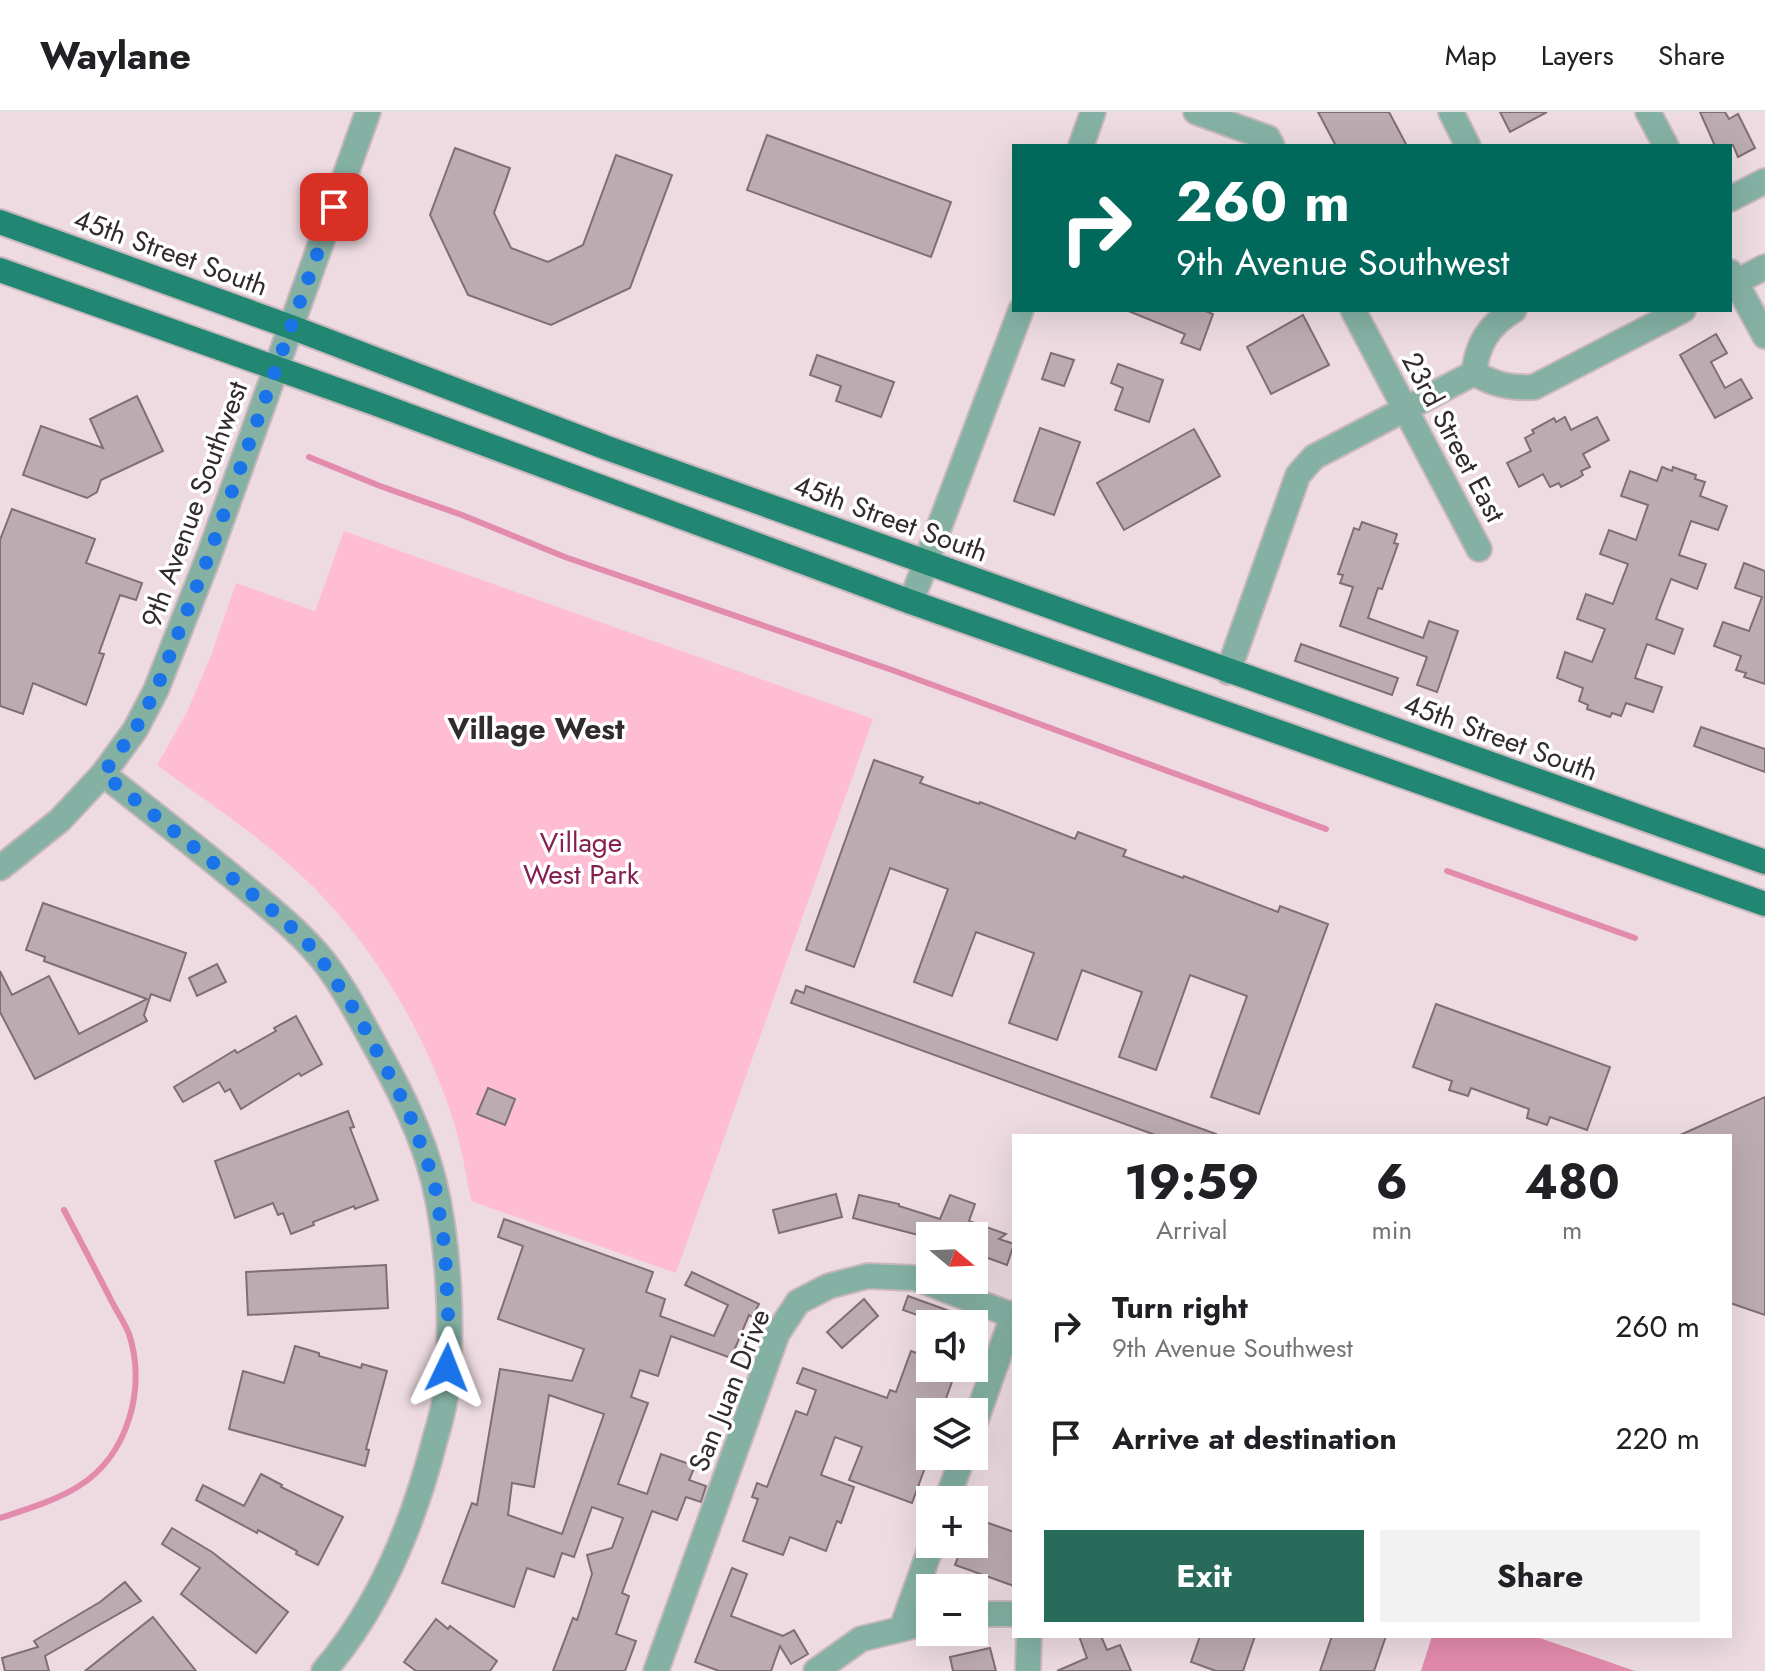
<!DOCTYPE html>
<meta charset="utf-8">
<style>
body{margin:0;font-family:Jost,sans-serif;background:#f2f2f2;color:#202124;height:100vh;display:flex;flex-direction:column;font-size:30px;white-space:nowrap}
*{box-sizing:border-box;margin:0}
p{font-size:26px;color:#757577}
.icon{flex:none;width:44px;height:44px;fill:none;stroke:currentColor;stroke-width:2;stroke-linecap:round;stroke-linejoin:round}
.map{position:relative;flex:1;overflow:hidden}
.sheet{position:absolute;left:1012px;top:1022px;width:720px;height:504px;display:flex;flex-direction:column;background:#fff;border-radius:0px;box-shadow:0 8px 32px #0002}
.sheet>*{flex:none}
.top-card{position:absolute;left:1012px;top:32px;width:720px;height:168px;border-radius:0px;box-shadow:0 8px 32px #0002;background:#00695c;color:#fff;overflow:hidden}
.needle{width:52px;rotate:109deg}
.fabs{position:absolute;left:916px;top:1110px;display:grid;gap:16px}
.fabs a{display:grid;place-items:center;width:72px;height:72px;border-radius:0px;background:#fff;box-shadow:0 8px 32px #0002;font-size:40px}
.pin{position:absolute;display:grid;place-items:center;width:68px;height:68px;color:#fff;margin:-34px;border-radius:16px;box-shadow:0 4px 12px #0006}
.me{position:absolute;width:88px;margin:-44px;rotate:2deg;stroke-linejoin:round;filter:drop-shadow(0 0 6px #0008)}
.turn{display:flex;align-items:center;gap:28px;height:168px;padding:0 32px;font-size:36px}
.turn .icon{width:104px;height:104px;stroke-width:2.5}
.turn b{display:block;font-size:56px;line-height:68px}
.eta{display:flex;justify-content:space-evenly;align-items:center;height:136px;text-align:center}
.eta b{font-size:48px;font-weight:700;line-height:56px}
.action{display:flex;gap:16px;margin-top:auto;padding:16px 32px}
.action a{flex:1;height:92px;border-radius:0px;background:#286b5b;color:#fff;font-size:32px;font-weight:700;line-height:92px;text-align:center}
.action a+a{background:#f2f2f2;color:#202124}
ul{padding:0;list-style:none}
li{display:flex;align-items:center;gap:24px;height:112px;padding:0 32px}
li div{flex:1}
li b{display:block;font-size:30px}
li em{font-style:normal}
header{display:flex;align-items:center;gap:48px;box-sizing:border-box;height:112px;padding:0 40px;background:#fff;border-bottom:2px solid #e0e0e0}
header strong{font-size:38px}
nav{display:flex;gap:44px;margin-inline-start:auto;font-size:28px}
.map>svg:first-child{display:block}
</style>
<header>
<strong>Waylane</strong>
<nav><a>Map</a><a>Layers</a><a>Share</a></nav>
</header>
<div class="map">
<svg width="1765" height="1559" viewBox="0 0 1765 1559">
<rect width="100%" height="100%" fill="#eddbe1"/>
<path fill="#ffbdd4" d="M344 419 873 607 676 1161 471 1089C466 1063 462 1036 454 1011 423 912 363 815 284 748 244 714 199 684 157 653L187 600 212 541 236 471 315 499Z"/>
<polygon fill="#e38bac" points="1432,1524 1534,1524 1635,1559 1421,1559"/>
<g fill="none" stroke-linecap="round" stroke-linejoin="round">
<g stroke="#e38bac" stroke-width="6">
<polyline points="309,345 380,374 462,403 565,445 892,558 1326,717"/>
<polyline points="1447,759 1635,826"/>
<path d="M0 1406C27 1397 55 1389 79 1374 128 1344 147 1275 129 1222 124 1209 115 1197 109 1184 94 1155 79 1126 64 1098"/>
</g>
</g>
<g fill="#bcacb1" stroke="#7f6f74" stroke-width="2" fill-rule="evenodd">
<polygon points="1318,0 1389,0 1407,34 1336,34"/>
<polygon points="1500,0 1547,0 1510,20"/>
<polygon points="1700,0 1725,0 1729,7 1738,2 1755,36 1738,45 1733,33 1715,34"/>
<polygon points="767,23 951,90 931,145 747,78"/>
<polygon points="455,36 510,56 494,101 511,136 548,150 583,133 616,43 672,63 630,176 551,213 468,183 430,103"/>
<polygon points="1126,198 1203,198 1213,202 1200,238 1181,231 1185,222"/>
<polygon points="1303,203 1329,253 1271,282 1247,235"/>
<polygon points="1716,222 1727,241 1711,250 1725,276 1741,267 1752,286 1715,306 1680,243"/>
<polygon points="1051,241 1074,248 1064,274 1042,267"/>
<polygon points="817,243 894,270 881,305 836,289 841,274 810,263"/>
<polygon points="1118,252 1163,268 1149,310 1115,298 1123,276 1111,271"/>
<polygon points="137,284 163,339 101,368 97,380 87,386 23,363 41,314 103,336 90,307"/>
<polygon points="1565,305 1571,318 1597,305 1609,328 1583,342 1590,355 1581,359 1583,363 1577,367 1561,375 1559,371 1550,375 1543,362 1519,375 1507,351 1531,339 1525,326 1534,321 1532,318 1554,306 1556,310"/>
<polygon points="1040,316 1080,330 1054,403 1014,389"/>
<polygon points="1194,317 1220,364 1124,418 1097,371"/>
<polygon points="1662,355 1672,359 1673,355 1696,363 1695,367 1705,370 1700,384 1727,394 1718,418 1691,409 1686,423 1679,443 1706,452 1697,477 1671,467 1661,493 1656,507 1683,517 1674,542 1647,532 1635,566 1662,575 1653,600 1626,591 1621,604 1612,601 1610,605 1587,597 1588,593 1579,589 1583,576 1557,566 1565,540 1592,550 1605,517 1577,507 1586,482 1613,492 1618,478 1628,452 1600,442 1609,418 1636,428 1648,393 1621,384 1630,359 1657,369"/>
<polygon points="12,397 95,427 86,451 142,471 136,488 120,483 99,541 104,542 86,593 33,571 23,602 0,594 0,428"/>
<polygon points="1362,410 1397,422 1394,431 1398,432 1382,477 1378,476 1368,506 1423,526 1429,509 1458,519 1437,580 1417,573 1427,545 1340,514 1353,475 1340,471 1343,463 1338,462 1354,416 1359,418"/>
<polygon points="1744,451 1765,459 1765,572 1744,565 1746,561 1736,558 1741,544 1714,534 1723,510 1749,519 1762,485 1735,476"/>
<polygon points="1301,532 1398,566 1392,583 1295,549"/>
<polygon points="1701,615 1765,637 1765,660 1694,634"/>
<polygon points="874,648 923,665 920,671 979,692 980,690 1075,727 1078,720 1126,738 1123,744 1183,766 1184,764 1278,800 1280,794 1328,812 1259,1002 1211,985 1247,884 1190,863 1156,958 1119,945 1142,880 1082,858 1057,928 1009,911 1034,841 976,820 952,884 914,870 948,777 890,756 854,855 806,838"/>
<polygon points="43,791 186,841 170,889 151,882 144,903 147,909 35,967 0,900 0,859 12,883 49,864 79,922 147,887 44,849 45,845 26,838"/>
<polygon points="217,852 226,870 197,884 189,866"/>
<polygon points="806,874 1216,1022 1216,1024 1158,1024 791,891 796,878 804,881"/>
<polygon points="1436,892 1610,955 1587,1018 1550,1005 1547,1013 1527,1006 1529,997 1471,976 1468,984 1449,978 1452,969 1413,955"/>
<polygon points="296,904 322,952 301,964 299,961 241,997 230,977 225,980 219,970 183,990 174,975 235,938 237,941 276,919 274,916"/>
<polygon points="488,976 515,987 505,1013 477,1002"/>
<polygon points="1765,985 1765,1203 1730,1191 1730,1024 1678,1024"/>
<polygon points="348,999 354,1015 350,1016 378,1088 355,1097 354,1094 313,1110 314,1113 291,1122 283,1101 278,1103 273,1091 235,1106 215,1049"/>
<polygon points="836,1082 842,1105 779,1121 773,1098"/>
<polygon points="859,1083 899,1092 899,1094 940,1107 950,1083 975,1092 969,1109 1006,1122 999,1127 1014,1132 1007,1153 974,1141 974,1124 922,1124 853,1106"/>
<path d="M504 1107 653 1160 646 1180 665 1187 660 1204 714 1224 728 1193 685 1173 692 1160 759 1192 752 1205 749 1203 731 1246 671 1224 658 1264 640 1258 631 1285 648 1291 618 1372 647 1382 661 1342 695 1354 689 1368 706 1374 701 1390 686 1385 677 1408 652 1399 622 1481 629 1484 616 1522 636 1529 625 1559H553L573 1506 577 1508 586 1481 592 1462 587 1443 612 1436 623 1406 592 1395 574 1445 562 1441 554 1465 527 1456 514 1495 442 1471 472 1391 477 1393 500 1257 572 1269 584 1237 498 1207 523 1134 498 1125ZM549 1283 604 1302 562 1422 508 1403 512 1371 534 1375Z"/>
<polygon points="386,1153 388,1196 248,1203 246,1160"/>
<polygon points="908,1184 980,1210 979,1212 942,1212 903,1198"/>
<polygon points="864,1187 878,1204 842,1236 827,1220"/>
<polygon points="295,1234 319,1241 319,1244 361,1256 362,1252 387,1259 366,1337 369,1338 365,1354 229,1317 243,1259 284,1271"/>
<polygon points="911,1239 930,1246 930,1256 957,1256 941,1300 930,1300 930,1342 912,1391 849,1368 862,1335 835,1325 821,1363 854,1375 841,1411 837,1409 826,1439 790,1425 783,1443 743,1429 758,1387 752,1385 757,1371 767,1375 796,1299 807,1303 816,1278 797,1271 803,1256 887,1286 890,1278 896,1280"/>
<polygon points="261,1362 282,1373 281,1375 343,1405 318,1453 296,1442 297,1439 258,1418 257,1421 196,1388 203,1373 244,1394"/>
<polygon points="974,1406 1014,1420 1014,1474 955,1453 963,1432 974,1432"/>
<polygon points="172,1416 212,1440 288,1500 256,1541 181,1482 200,1456 162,1432"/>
<polygon points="732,1456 747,1462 731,1504 783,1524 794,1518 808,1542 791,1552 780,1534 771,1559 719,1559 695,1550"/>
<polygon points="125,1470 141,1489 45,1544 49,1559 5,1559 2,1546 38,1535 34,1529 100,1490"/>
<polygon points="153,1505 196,1559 85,1559"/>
<polygon points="436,1507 448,1517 450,1514 497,1549 490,1559 416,1559 404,1550"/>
<polygon points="1079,1524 1101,1524 1107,1538 1120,1533 1131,1559 1057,1559 1087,1546"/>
<polygon points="1200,1524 1255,1524 1243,1559 1216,1559 1191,1550"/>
<polygon points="1332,1524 1386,1524 1374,1559 1320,1559"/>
<polygon points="990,1536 996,1559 953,1559 950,1545"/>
</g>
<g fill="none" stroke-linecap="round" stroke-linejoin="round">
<defs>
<g id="minor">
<polyline points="1196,0 1268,26 1272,34"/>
<polyline points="1451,0 1468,34"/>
<polyline points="1648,0 1666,34"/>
<polyline points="1081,34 1093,0"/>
<polyline points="1730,87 1765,69"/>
<polyline points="1730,160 1765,224"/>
<polyline points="1730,173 1765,155"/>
<polyline points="1353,198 1479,437"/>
<path d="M1474 261C1495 273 1510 276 1534 275L1683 198"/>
<path d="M1474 261C1477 232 1489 213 1514 198"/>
<polyline points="911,490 1021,198"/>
<polyline points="1228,560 1298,363 1314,345 1474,261"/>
<path d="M103 662C149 698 195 734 240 771 266 793 293 814 316 840 339 866 357 901 374 932 398 975 422 1021 434 1070 449 1132 454 1222 445 1286 443 1300 439 1314 435 1327 414 1410 380 1494 324 1559"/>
<polyline points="0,756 60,708 103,662 135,618 156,578 208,446 368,0"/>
<polyline points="974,1313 1014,1201"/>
<polyline points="947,1388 963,1344"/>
<polyline points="974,1502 1014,1502"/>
<polyline points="902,1516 932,1432"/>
<polyline points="656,1559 777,1222 798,1190 829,1174 868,1164 915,1166 1014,1204"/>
<polyline points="816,1559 861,1527 930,1510"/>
<polyline points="1028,1559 1029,1524"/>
</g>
<g id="major">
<polyline points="0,110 291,215 607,336 1765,750"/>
<polyline points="0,158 377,292 911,490 1765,792"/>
</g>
</defs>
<use href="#minor" stroke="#c8b8bd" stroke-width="28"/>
<use href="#major" stroke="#c8b8bd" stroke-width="28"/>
<use href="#minor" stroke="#85b1a4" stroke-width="24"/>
<use href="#major" stroke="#218772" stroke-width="24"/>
</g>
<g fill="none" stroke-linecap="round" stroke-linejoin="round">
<polyline stroke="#1a73e8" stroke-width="14" stroke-dasharray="0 25.2" points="334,95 208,446 156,578 135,618 103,662 283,807 317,841 357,902 407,996 434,1068 445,1137 449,1224 447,1256"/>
</g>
<g text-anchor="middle" stroke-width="7" stroke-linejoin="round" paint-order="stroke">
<g font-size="28" fill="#322b2d" stroke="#fff">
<text transform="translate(171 140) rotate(20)" y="10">45th Street South</text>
<text transform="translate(1454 325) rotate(62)" y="10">23rd Street East</text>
<text transform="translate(194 392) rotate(-70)" y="10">9th Avenue Southwest</text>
<text transform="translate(891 406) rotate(20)" y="10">45th Street South</text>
<text transform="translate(1501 625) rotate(20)" y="10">45th Street South</text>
<text transform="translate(729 1278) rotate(-68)" y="10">San Juan Drive</text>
</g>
<g font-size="28" fill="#851f4f" stroke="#fff">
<text x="581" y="740">Village<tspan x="581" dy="32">West Park</tspan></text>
</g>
<g font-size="30" font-weight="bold" fill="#322b2d" stroke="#fff">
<text x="536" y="627">Village West</text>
</g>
</g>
</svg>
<div class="fabs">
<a><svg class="needle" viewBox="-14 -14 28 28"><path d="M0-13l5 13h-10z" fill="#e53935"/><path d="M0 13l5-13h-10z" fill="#757577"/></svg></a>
<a><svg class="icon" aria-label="sound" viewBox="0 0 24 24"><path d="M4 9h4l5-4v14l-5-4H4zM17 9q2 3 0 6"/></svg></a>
<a><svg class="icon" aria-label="layers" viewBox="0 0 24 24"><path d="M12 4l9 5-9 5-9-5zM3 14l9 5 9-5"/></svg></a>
<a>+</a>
<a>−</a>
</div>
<div class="pin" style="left:334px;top:95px;background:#d93025"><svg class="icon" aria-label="arrive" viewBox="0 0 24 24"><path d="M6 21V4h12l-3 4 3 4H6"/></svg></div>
<svg class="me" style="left:447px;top:1256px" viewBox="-20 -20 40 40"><path d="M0-17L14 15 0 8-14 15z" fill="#1a73e8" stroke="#fff" stroke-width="4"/></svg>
<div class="top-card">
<div class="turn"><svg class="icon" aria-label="right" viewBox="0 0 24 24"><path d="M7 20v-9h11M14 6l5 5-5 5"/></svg><div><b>260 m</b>9th Avenue Southwest</div></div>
</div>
<section class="sheet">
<div class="eta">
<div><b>19:59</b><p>Arrival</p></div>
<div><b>6</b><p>min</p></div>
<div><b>480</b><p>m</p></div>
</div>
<ul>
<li><svg class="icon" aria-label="right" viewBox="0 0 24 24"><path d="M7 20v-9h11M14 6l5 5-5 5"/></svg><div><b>Turn right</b><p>9th Avenue Southwest</p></div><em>260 m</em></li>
<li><svg class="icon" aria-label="arrive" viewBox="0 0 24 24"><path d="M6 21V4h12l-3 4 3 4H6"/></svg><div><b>Arrive at destination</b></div><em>220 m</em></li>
</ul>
<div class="action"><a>Exit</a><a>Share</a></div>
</section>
</div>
